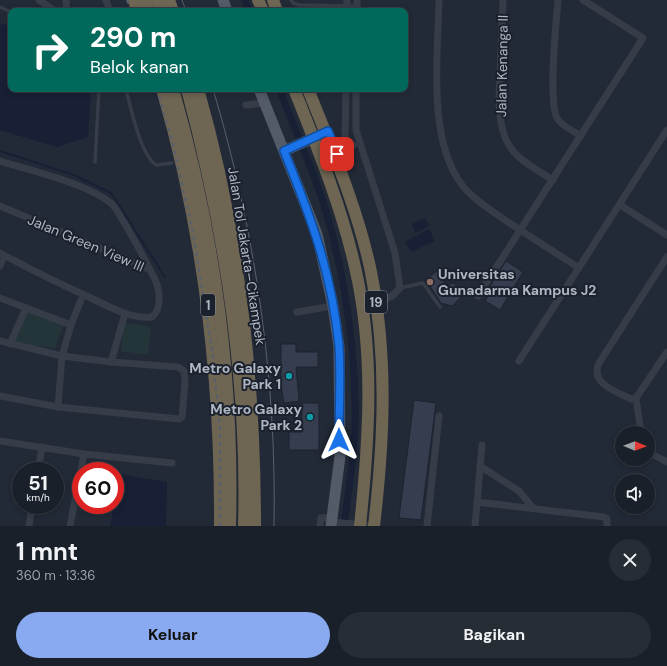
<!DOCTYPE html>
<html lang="id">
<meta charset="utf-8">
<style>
body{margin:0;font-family:"DM Sans",sans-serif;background:#272d35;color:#f1f3f6;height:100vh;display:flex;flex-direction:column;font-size:15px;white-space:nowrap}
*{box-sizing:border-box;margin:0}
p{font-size:13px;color:#9fa3a8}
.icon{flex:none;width:22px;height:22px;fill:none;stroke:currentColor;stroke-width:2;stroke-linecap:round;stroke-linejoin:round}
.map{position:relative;height:526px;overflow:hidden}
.side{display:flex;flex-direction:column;background:#1a2029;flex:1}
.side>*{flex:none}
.hud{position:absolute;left:8px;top:8px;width:400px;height:84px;border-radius:8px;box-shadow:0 2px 6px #0003,0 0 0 1px #383e46;background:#00695c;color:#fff;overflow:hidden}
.needle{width:26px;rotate:91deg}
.tools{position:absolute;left:615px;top:426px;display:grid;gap:8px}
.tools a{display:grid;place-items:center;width:40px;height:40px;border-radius:50%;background:#1a2029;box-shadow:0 2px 6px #0003,0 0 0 1px #383e46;font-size:20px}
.speed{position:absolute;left:12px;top:462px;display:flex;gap:8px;font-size:20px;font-weight:700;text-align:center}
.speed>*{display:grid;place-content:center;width:52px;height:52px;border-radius:50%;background:#1a2029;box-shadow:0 2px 6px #0003,0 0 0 1px #383e46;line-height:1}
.speed small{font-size:10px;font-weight:400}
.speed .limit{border:6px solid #d22;background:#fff;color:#111}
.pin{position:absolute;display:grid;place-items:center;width:34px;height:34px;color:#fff;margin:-17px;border-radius:8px;box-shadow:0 2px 6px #0006}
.me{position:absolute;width:44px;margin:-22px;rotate:0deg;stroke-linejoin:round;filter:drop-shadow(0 0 3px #0008)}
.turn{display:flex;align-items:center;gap:14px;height:84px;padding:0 16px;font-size:18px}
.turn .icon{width:52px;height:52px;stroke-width:2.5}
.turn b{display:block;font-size:28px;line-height:34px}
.round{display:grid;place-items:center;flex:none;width:42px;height:42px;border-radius:21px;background:#272d35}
.head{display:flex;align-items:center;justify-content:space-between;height:68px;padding:0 16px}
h1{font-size:24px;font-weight:700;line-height:30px}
.cta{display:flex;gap:8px;margin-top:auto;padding:8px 16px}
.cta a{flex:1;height:46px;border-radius:24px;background:#89a9f1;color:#111;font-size:16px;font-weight:700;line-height:46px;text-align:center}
.cta a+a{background:#272d35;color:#f1f3f6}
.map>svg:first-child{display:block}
</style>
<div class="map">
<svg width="667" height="526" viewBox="0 0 667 526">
<rect width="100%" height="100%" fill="#222a37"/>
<g fill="#243539">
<polygon points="29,310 63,326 55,348 12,343"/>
<polygon points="124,323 151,327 148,355 121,351"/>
</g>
<g fill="#172034">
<polygon points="0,23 11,27 11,89 91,89 88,137 57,147 0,130"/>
<polygon points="425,218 429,226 415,233 412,224"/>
<polygon points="429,229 435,241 411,252 405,242"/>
<polygon points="118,474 167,482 166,526 110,526 114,505 115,505"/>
</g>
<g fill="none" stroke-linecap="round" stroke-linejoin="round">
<polyline stroke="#172034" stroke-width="2" points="0,151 74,175 111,193 165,277"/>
<g stroke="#172034" stroke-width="7">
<polyline points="245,0 249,11"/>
<path d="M279 89C298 137 321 187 333 237 346 291 354 347 355 402 357 443 349 485 344 526"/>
</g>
</g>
<g fill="#353d4e" stroke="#1d232f">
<polygon points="506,261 523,272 500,310 485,301 492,290 489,288"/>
<polygon points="437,271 447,287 452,283 455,284 461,297 452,306 441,303 426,280"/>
<polygon points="281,344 296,344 296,352 318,352 318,367 296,367 299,401 284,403 281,385"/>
<polygon points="414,400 436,403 421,520 399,518"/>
<polygon points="302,403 319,403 319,450 289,450 289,432 302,432"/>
</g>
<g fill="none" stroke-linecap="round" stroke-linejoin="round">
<g stroke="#363c48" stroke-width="3.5">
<polyline points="291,0 293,3 299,5 357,6"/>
<polyline points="0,7 11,12"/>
<path d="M126 89C131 108 140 154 156 165L172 163"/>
<polyline points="95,162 99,89"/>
<polyline points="400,288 423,283 440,307"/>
</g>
<g stroke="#363c48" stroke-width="7">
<polyline points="39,0 55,11"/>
<polyline points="66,0 67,11"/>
<polyline points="106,0 110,11"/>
<path d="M439 0C438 54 427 139 462 185 472 198 488 208 502 218 527 235 553 251 579 268"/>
<path d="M503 0 499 100C500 149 514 156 553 180"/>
<path d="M558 0C556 24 548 100 557 118 561 126 574 131 581 136"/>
<polyline points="347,11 347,0"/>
<polyline points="357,11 357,0"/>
<polyline points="346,89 345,138 350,145"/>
<polyline points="356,89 356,130 395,253 400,288 392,296 379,302"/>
<polyline points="246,105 265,103"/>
<polyline points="337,154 354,145"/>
<path d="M0 161C32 171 85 183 111 203 118 209 156 278 158 288 160 297 160 311 152 317 130 319 110 307 91 298 60 284 30 269 0 253"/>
<polyline points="620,205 667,235"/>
<polyline points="0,206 149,269"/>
<polyline points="0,266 2,261"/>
<polyline points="478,296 643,38 583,0"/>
<polyline points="0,298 71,325"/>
<polyline points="297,312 333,306"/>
<polyline points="0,341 62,356 111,362 178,367 184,371 185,382 182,417 179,419 58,407 0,396"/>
<polyline points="10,344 26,308"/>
<polyline points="519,361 667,130"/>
<polyline points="111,362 124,317"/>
<path d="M636 398 631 399C617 392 589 383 599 363L667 257"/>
<polyline points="58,407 62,356 71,325 81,300"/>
<polyline points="641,433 636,398 667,352"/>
<polyline points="0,441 84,454 172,463"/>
<polyline points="648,452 667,462"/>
<polyline points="480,466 519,491 533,508"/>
<polyline points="38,471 42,447"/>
<polyline points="477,502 604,517 607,519 607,526"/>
<polyline points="331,522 376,526"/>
<polyline points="29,526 32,505"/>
<polyline points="70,526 84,454"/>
<polyline points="320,526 321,518 332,517"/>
<polyline points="427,526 439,416"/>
<polyline points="475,526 482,445"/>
</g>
<g stroke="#545b68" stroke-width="11">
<polyline points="223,0 227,11"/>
<polyline points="259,89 317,234 333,306 339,347 340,456 331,526"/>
<polyline points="284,151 322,134"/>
</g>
<g stroke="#6e6553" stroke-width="12">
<polyline points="134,0 137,11"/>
<polyline points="145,0 148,11"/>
<polyline points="157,0 161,11"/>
<polyline points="169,0 173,11"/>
<polyline points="258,0 263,11"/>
<polyline points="273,0 277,11"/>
<path d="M162 89C204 233 221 377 220 526"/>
<path d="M173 89C214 231 234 378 230 526"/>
<path d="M187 89C225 231 248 378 244 526"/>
<path d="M198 89C239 231 255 378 255 526"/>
<path d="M294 89C317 147 341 205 355 267 375 353 369 439 360 526"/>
<path d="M308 89C332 149 358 209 371 272 388 357 384 441 374 526"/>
</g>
<g stroke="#58606f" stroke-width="1">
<polyline points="182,0 186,11"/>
<path d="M213 89C255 229 277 380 274 526"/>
</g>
<g stroke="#58606f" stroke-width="2" stroke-dasharray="4 4" stroke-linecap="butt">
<polyline points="127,0 131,11"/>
<polyline points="157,89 172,140 193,233 213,357 220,430 220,526"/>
</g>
</g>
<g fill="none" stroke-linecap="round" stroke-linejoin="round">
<defs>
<path id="route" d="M337 154 328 131 284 151C311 217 332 274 339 346 341 377 339 409 339 440"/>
</defs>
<use href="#route" stroke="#114b97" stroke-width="10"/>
<use href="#route" stroke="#1a73e8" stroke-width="7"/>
</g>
<circle fill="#8d6e63" stroke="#1b212d" stroke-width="1.5" cx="430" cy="282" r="4"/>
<g fill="#0f9aa8" stroke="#1b212d" stroke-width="1.5">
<circle cx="289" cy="376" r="4"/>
<circle cx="310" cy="417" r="4"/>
</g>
<g text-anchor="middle" stroke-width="4" stroke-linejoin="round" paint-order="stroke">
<g fill="#1b212d" stroke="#838a97" stroke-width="1">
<rect x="365" y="291" width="22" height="22" rx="3"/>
<rect x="201" y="294" width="14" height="22" rx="3"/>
</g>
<g font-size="13" font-weight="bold" fill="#b0b7c4">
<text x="376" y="307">19</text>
<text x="208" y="310">1</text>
</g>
<g font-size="14" fill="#b0b7c4" stroke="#1b212d">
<text transform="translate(502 66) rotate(-89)" y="5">Jalan Kenanga II</text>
<text transform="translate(86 243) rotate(23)" y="5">Jalan Green View III</text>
<text transform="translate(247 256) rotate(81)" y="5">Jalan Tol Jakarta–Cikampek</text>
</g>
<g font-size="14" font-weight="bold" fill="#b0b7c4" stroke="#1b212d" text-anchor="end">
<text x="438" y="279" text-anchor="start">Universitas<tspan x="438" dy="16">Gunadarma Kampus J2</tspan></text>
<text x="281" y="373">Metro Galaxy<tspan x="281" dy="16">Park 1</tspan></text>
<text x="302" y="414">Metro Galaxy<tspan x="302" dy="16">Park 2</tspan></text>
</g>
</g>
</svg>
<div class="tools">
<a><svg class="needle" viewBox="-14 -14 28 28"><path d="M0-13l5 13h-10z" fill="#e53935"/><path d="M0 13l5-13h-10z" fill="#9fa3a8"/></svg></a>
<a><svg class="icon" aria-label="sound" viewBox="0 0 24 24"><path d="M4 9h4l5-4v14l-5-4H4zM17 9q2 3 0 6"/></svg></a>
</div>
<div class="speed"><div>51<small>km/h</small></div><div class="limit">60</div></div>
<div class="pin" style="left:337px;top:154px;background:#d93025"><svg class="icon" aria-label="arrive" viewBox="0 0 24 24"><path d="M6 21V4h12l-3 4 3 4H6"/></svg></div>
<svg class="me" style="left:339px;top:440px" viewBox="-20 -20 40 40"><path d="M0-17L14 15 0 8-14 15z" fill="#1a73e8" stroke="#fff" stroke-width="4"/></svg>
<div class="hud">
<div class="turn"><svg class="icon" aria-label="right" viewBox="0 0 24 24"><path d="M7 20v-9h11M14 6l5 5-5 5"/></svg><div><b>290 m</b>Belok kanan</div></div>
</div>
</div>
<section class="side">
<div class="head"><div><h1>1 mnt</h1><p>360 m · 13:36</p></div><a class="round"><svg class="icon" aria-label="close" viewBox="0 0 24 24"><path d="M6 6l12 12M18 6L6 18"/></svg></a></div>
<div class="cta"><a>Keluar</a><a>Bagikan</a></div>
</section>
